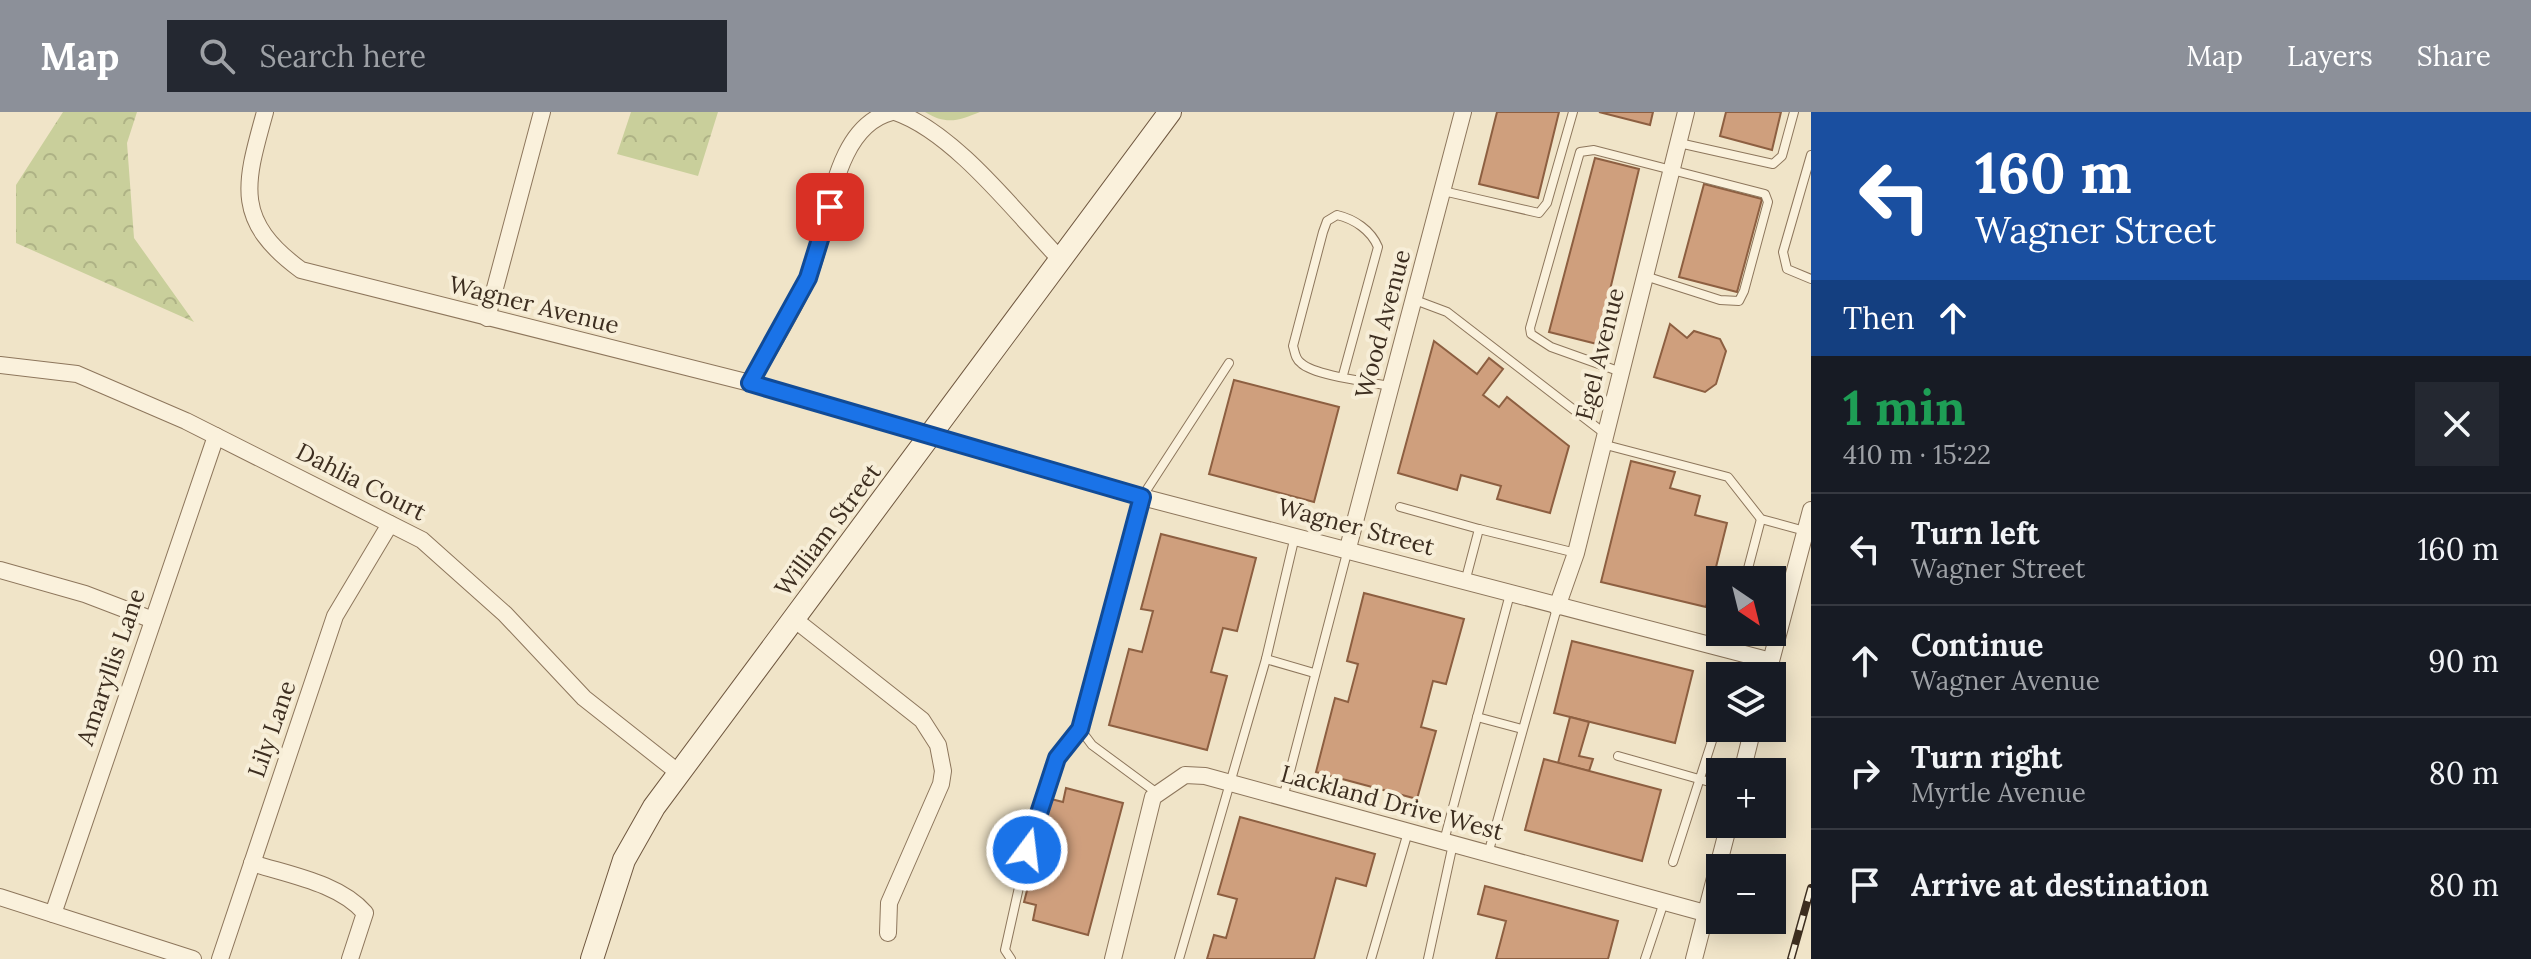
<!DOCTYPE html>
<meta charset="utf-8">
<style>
body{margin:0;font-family:Lora,serif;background:#242831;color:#f1f3f6;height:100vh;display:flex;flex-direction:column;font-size:30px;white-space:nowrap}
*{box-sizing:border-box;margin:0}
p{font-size:26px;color:#9ea1a6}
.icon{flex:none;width:44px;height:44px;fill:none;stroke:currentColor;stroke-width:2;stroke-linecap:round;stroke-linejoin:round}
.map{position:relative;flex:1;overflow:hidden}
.drawer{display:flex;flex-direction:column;background:#171b24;width:720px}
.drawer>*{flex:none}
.hud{background:#1a4fa0;color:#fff;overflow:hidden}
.needle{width:52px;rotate:145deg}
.fabs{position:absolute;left:1706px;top:454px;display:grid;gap:16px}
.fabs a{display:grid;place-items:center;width:80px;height:80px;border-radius:0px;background:#171b24;box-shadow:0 4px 20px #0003;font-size:40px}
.pin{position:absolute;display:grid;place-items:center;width:68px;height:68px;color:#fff;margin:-34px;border-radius:16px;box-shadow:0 4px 12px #0006}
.me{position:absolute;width:88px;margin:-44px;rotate:15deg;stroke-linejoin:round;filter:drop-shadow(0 0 6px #0008)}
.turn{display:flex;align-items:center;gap:28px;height:168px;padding:0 32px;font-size:36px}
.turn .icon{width:104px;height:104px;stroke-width:2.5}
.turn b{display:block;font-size:56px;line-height:68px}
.then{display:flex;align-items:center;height:76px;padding:0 32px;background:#0003;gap:16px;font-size:30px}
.round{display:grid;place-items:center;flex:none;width:84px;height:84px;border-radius:0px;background:#242831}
.headline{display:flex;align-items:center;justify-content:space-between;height:136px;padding:0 32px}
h1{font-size:48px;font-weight:800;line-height:60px;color:#1e9e55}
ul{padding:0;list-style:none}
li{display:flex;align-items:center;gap:24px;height:112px;padding:0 32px;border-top:2px solid #363941}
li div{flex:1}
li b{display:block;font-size:30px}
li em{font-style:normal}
header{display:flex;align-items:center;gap:48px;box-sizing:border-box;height:112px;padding:0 40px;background:#8c9099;color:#fff}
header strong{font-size:38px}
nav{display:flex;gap:44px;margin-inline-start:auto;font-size:28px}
.search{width:560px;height:72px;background:#242831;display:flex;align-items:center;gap:20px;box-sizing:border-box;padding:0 28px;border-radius:0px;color:#9ea1a6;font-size:30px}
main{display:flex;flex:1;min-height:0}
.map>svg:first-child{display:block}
</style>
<header>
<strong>Map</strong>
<div class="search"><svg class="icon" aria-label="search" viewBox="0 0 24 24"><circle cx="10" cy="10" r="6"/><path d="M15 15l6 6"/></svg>Search here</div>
<nav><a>Map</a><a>Layers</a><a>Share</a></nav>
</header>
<main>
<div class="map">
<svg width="1811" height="847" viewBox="0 0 1811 847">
<defs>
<pattern id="forest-crowns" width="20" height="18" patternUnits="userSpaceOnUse" patternTransform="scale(2)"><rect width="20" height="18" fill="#c9cf9b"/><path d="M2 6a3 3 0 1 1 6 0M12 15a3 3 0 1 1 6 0" fill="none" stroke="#aeb285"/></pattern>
</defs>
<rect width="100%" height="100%" fill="#f0e4c8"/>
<g fill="url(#forest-crowns)">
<polygon points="63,0 137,0 127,31 134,126 194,210 16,131 16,73"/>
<polygon points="631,0 718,0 698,64 617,42"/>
<path d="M925 0H980C958 9 946 13 925 0Z"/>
</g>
<g fill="#cf9f7d" stroke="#8d5f41" stroke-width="2">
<polygon points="1497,0 1559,0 1538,86 1479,72"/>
<polygon points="1599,0 1653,0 1650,13"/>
<polygon points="1726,0 1781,0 1772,38 1720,24"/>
<polygon points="1595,46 1639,57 1597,232 1549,220"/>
<polygon points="1704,72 1762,87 1737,180 1679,165"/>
<polygon points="1670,212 1687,226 1694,219 1720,227 1726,239 1716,272 1705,280 1654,265"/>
<polygon points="1434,229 1477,262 1489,246 1503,257 1483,283 1499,295 1507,285 1569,334 1550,401 1497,387 1501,374 1461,363 1457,378 1398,361"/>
<polygon points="1234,268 1339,295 1314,390 1209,362"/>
<polygon points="1631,349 1675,360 1670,376 1700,384 1695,403 1727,411 1706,495 1601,470"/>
<polygon points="1161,422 1256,446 1237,519 1223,516 1211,560 1227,564 1207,638 1109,613 1129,537 1142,540 1153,499 1141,497"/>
<polygon points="1364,481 1464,507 1446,572 1433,569 1421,615 1436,619 1417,687 1316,660 1335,586 1348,590 1358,552 1347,549"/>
<polygon points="1572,529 1693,559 1675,631 1554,601"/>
<polygon points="1570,605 1589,610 1579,644 1593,647 1589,659 1558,651"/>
<polygon points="1544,647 1661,678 1642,749 1525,718"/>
<polygon points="1066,676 1123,691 1088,823 1033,808 1036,793 1024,790 1051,687 1063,690"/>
<polygon points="1240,705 1375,742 1366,774 1336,766 1314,847 1207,847 1214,823 1226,826 1237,787 1218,782"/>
<polygon points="1485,774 1618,809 1608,847 1496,847 1506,809 1478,802"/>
</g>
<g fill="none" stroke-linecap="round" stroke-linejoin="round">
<defs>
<g id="lane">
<polyline points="1679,31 1773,52 1782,44 1794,0"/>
<polyline points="1811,43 1783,140 1787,157 1811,167"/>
<polyline points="1443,79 1539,101 1547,91 1573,0"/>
<polyline points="1415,188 1447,200 1604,321"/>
<polyline points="1621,260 1551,235 1531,222 1530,216 1580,40 1594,38 1765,82 1768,90 1744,179 1739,189 1720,188 1645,164"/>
<path d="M1343 263 1378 135C1371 118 1354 107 1337 103L1327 109 1323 120 1293 234C1295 240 1295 247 1301 251 1315 264 1370 270 1390 274"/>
<polyline points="1602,332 1728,365 1761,407 1805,419"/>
<polyline points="1400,395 1479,417 1465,470"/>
<polyline points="1479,417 1576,441"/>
<polyline points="1745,468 1761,407"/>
<polyline points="1727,538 1732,520"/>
<polyline points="1266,547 1314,561"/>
<polyline points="1477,605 1522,617"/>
<polyline points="1618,644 1720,673"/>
<polyline points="1157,681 1092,633 1080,617 1142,385 1229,251"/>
<polyline points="1283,686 1348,437"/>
<polyline points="1444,729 1510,482"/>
<polyline points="1488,742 1557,496"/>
<polyline points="1673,750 1720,604"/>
<polyline points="1011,847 1005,838 1034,708 1057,646 1080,617"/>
<polyline points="1179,847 1266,547 1295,424"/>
<polyline points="1371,847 1408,720"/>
<polyline points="1428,847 1453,732"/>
<polyline points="1645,847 1664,790"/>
</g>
<g id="street">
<path d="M265 0C245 72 233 108 301 158L750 271 1142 385 1771 549"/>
<path d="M895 0C954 20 1016 101 1059 146"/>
<polyline points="487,206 542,0"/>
<polyline points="0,253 77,262 186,309 422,428 505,502 584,586 679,661"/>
<path d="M750 271C770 235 793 200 809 163 830 114 831 15 892 0"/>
<polyline points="1348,436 1463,0"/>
<polyline points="0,458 85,482 153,508"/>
<polyline points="1557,495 1576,441 1686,0"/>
<polyline points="794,507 922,608 938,633 943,659 941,672 889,791 888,821"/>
<polyline points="1767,564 1811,398"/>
<polyline points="1742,660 1753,616"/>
<path d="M252 751C289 763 339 771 365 801L350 847"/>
<polyline points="0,785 193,847"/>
<polyline points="53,802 216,324"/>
<polyline points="220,847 335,504 390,412"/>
<polyline points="1113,847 1153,685 1185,663 1205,664 1705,801"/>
<polyline points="1694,847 1729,712"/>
</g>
<polyline id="secondary" points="592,847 624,748 654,695 1170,0"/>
</defs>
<use href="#lane" stroke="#8d765c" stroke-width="10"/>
<use href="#street" stroke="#8d765c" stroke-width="18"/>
<use href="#secondary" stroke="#6f573f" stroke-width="24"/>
<use href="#lane" stroke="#faf1dc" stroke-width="8"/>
<use href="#street" stroke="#faf1dc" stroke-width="16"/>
<use href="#secondary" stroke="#faf1dc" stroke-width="22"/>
<defs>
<polyline id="rail" points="1791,847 1811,776"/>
</defs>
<use href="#rail" stroke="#3d2e20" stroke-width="8"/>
<use href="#rail" stroke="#f7eed8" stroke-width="5" stroke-dasharray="15" stroke-linecap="butt"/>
</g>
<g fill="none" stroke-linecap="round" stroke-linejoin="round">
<defs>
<polyline id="route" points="830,95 808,166 750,271 1142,385 1080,617 1057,646 1027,738"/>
</defs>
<use href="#route" stroke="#114b97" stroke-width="20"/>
<use href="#route" stroke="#1a73e8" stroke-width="14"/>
</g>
<g text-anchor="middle" stroke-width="8" stroke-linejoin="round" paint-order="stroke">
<g font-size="24" fill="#3d2e20" stroke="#f7eed8">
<text transform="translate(534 193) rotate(14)" y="8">Wagner Avenue</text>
<text transform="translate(1383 212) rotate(-75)" y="8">Wood Avenue</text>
<text transform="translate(1600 242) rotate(-76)" y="8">Egel Avenue</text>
<text transform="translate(361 370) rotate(27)" y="8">Dahlia Court</text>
<text transform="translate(1356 415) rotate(15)" y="8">Wagner Street</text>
<text transform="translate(828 418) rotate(-53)" y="8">William Street</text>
<text transform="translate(111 555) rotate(-71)" y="8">Amaryllis Lane</text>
<text transform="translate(272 617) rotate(-71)" y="8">Lily Lane</text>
<text transform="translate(1392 691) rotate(15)" y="8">Lackland Drive West</text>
</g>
</g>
</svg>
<div class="fabs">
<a><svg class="needle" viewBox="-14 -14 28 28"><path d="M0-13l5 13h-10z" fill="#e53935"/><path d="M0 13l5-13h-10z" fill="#9ea1a6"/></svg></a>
<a><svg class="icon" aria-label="layers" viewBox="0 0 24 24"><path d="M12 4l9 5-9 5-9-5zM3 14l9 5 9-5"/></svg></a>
<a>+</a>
<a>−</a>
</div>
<div class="pin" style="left:830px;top:95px;background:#d93025"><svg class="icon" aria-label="arrive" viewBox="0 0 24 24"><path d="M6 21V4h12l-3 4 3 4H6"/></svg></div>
<svg class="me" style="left:1027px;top:738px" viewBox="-20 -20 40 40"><circle r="17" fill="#1a73e8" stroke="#fff" stroke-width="3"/><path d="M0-11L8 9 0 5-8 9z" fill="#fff"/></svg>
</div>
<section class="drawer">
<div class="hud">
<div class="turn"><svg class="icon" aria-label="left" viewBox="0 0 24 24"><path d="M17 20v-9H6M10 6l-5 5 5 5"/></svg><div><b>160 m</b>Wagner Street</div></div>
<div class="then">Then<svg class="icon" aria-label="ahead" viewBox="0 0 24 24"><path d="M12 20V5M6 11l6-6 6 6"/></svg></div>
</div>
<div class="headline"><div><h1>1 min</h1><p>410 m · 15:22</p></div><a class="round"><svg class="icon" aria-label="close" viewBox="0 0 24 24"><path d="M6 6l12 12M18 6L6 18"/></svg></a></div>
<ul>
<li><svg class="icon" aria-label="left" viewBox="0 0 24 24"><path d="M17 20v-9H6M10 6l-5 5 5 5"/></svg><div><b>Turn left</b><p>Wagner Street</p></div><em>160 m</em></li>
<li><svg class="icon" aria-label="ahead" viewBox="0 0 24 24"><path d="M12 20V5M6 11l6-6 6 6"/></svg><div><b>Continue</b><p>Wagner Avenue</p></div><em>90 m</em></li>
<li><svg class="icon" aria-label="right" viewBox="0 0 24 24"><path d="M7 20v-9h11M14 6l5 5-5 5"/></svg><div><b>Turn right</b><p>Myrtle Avenue</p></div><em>80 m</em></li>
<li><svg class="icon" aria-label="arrive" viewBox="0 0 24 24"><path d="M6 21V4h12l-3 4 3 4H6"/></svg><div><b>Arrive at destination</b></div><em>80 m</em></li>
</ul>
</section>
</main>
